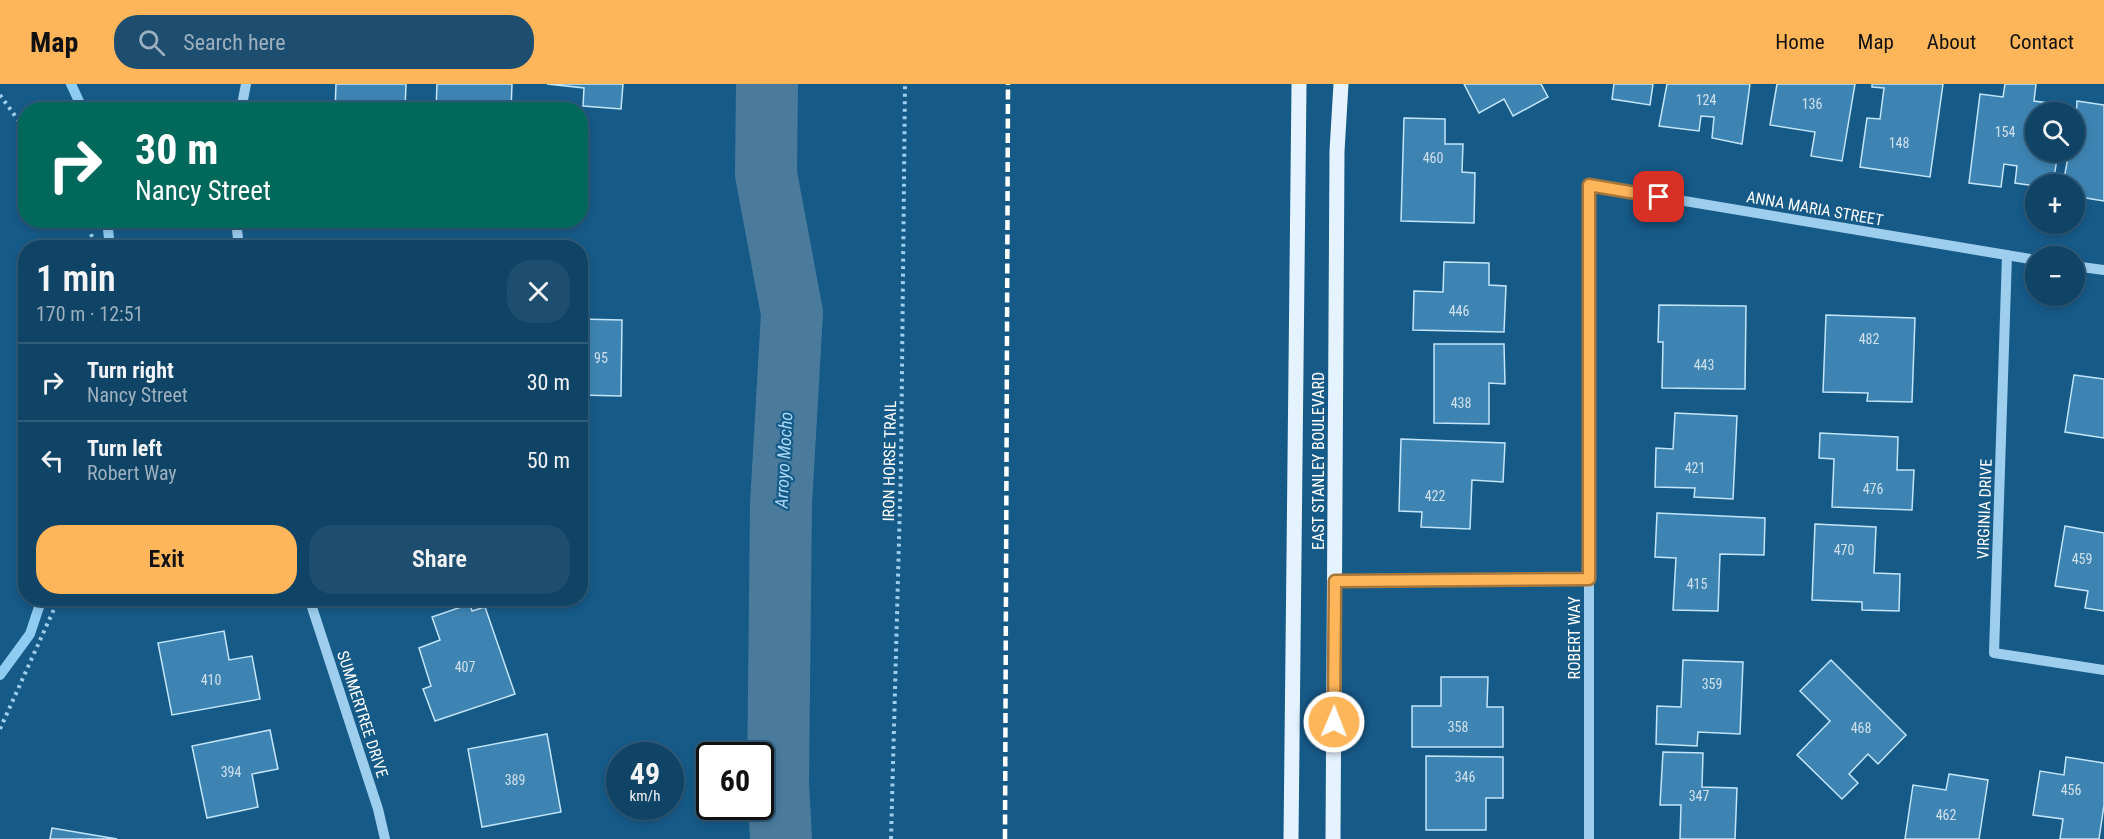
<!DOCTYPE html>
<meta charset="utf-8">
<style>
body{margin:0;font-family:"Roboto Condensed",sans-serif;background:#1e4e6f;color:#f1f3f6;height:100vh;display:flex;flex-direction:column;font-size:22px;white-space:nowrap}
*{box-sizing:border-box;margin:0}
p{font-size:20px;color:#9cb0bf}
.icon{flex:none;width:33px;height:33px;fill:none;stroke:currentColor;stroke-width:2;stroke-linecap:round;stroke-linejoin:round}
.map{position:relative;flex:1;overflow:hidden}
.panel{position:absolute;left:18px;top:156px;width:570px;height:366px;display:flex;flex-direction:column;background:#104466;border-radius:24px;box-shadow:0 3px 9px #0003,0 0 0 2px #305c7a}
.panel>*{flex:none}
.guide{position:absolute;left:18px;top:18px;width:570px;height:126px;border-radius:24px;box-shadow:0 3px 9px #0003,0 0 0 2px #305c7a;background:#00695c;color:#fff;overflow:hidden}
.fabs{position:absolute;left:2025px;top:18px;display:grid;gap:12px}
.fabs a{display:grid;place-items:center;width:60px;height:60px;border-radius:50%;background:#104466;box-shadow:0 3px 9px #0003,0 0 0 2px #305c7a;font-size:30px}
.speed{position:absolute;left:606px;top:658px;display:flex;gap:12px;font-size:30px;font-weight:700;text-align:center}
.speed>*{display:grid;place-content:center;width:78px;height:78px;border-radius:50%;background:#104466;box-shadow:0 3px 9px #0003,0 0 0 2px #305c7a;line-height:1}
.speed small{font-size:15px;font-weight:400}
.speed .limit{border:3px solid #111;border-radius:9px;background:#fff;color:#111}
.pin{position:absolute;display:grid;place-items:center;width:51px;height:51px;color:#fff;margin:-26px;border-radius:12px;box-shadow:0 3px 9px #0006}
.me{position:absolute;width:66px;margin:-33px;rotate:1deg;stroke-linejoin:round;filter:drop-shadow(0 0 4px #0008)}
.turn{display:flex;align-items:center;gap:21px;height:126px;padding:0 18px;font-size:27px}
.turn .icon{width:78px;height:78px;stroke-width:2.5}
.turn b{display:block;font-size:42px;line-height:51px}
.round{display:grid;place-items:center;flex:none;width:63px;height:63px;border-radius:24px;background:#1e4e6f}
.overview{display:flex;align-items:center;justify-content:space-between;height:102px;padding:0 18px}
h1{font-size:36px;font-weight:600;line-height:45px}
.button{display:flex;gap:12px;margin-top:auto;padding:12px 18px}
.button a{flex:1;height:69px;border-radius:24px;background:#ffb65a;color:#111;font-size:24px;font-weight:600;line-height:69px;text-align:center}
.button a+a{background:#1e4e6f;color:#f1f3f6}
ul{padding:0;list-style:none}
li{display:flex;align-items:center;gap:18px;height:78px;padding:0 18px;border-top:2px solid #305c7a}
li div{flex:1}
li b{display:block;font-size:22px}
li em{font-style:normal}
header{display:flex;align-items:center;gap:36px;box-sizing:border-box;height:84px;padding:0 30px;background:#ffb65a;color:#111}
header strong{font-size:28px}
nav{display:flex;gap:33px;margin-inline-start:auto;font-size:21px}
.search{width:420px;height:54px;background:#1e4e6f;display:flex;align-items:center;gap:15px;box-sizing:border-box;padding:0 21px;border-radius:24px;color:#9cb0bf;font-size:22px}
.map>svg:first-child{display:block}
</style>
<header>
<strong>Map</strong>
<div class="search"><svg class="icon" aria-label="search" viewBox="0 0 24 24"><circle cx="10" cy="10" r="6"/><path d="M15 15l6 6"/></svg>Search here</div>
<nav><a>Home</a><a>Map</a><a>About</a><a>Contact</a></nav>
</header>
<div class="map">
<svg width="2104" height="755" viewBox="0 0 2104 755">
<rect width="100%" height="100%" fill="#165a88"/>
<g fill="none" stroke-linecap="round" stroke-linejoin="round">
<g stroke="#8fccf1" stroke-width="10">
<polyline points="71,0 83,26"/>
<polyline points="107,136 110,164"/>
<polyline points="0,591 30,550 42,514"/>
</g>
<polyline stroke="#4a7b9d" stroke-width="62" points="767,0 766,90 792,229 781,420 778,699 781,755"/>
</g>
<g fill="#3e84b2" stroke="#c3e5fa" stroke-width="1.5">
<polygon points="336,0 406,0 405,26 335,26"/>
<polygon points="437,0 512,0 511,26 436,26"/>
<polygon points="547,0 623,0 621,25 583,22 584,4"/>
<polygon points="1464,0 1541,0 1548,13 1513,32 1504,15 1479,29"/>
<polygon points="1614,0 1653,0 1650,21 1612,15"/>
<polygon points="1667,0 1750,0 1742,60 1712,54 1714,33 1701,32 1699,47 1659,42"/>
<polygon points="1777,0 1855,0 1842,77 1811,72 1815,48 1770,41"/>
<polygon points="1872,0 1943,0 1930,93 1860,83 1867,34 1880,35 1884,4 1872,3"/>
<polygon points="2005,0 2036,0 2034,17 2064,21 2063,28 2036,28 2036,68 2058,68 2053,100 2036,102 2015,99 2017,82 2004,80 2001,103 1969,99 1980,10 2003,13"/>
<polygon points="2077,17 2104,21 2104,117 2074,112 2074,100 2063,100 2069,68 2074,68"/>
<polygon points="1404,34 1445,35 1445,60 1463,60 1462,88 1475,89 1474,139 1401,137"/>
<polygon points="1444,178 1489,179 1489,201 1506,202 1504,248 1413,246 1414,207 1443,208"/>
<polygon points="1659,221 1746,222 1745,305 1662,304 1663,258 1658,258"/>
<polygon points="1826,231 1915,234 1912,318 1867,317 1868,309 1823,308"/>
<polygon points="580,235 622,236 621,312 580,311"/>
<polygon points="1434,260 1504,260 1505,300 1489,299 1489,340 1434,339"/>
<polygon points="2074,291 2104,295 2104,354 2065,348"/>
<polygon points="1675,329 1737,332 1733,415 1694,413 1695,404 1655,403 1656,364 1673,365"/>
<polygon points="1820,349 1898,353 1897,386 1914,386 1912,426 1832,423 1834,375 1819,374"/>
<polygon points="1401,355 1505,359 1503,398 1472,396 1470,445 1421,443 1422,428 1399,427"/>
<polygon points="1657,429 1765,434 1764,471 1720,470 1718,527 1673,526 1676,474 1655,473"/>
<polygon points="1815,440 1876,443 1874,489 1900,490 1899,527 1862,526 1862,518 1812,516"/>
<polygon points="2065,442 2104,449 2104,527 2085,524 2088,507 2055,502"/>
<polygon points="470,520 472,527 485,523 515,610 435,637 423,605 431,602 419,564 440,556 432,533"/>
<polygon points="224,547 229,576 252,572 260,615 172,631 158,559"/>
<polygon points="1683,576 1743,578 1740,650 1698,648 1697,662 1656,660 1657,622 1681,623"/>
<polygon points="1831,576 1906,651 1878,680 1868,670 1849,690 1858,699 1842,715 1797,671 1830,637 1800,607"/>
<polygon points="1441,593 1488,593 1487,623 1503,623 1503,663 1412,663 1412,622 1441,622"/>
<polygon points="270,646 278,685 252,690 258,723 207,734 192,662"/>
<polygon points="547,650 561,728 482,743 468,665"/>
<polygon points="1663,668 1703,669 1702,703 1737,704 1735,755 1680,755 1681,721 1660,721"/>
<polygon points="1426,672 1503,673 1503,714 1486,714 1486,746 1426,746"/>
<polygon points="2066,673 2104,679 2104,721 2099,755 2060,755 2063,735 2033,731 2040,687 2064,691"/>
<polygon points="1949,690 1988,696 1979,755 1905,755 1913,701 1946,706"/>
<polygon points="52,744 117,755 50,755"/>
</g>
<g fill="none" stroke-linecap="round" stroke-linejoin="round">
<g stroke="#9dceee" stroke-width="4" stroke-dasharray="3 4.5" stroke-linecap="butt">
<polyline points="0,11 26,47"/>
<polyline points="86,136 96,164"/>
<polyline points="0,645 59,514"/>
<polyline points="891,755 901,382 905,0"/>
</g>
<g stroke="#9dceee" stroke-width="10">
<polyline points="241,26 246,0"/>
<polyline points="236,136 239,164"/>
<polyline points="2007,171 1994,569 2104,586"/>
<polyline points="2074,182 2104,186"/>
<polyline points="1335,497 1589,495"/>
<polyline points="309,514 378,725 385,755"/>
<polyline points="1589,755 1589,101 2036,176"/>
</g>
<g stroke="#e4f3ff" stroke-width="15">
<polyline points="1291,755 1299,0"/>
<polyline points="1333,755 1337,67 1341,0"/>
</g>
<polyline stroke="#fff" stroke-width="4.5" stroke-dasharray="10 4.5" stroke-linecap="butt" points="1005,755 1008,0"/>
</g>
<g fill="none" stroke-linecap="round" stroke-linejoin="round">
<defs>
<polyline id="route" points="1334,638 1335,497 1589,495 1589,101 1659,113"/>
</defs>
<use href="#route" stroke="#a6763a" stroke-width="15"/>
<use href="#route" stroke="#ffb65a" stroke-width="10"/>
</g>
<g text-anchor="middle" stroke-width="4.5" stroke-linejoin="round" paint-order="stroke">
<g font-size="14" fill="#cfe0ec">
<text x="1706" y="21">124</text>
<text x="1812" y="25">136</text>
<text x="2005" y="53">154</text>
<text x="1899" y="64">148</text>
<text x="1433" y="79">460</text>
<text x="1459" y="232">446</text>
<text x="1869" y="260">482</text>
<text x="601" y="279">95</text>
<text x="1704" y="286">443</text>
<text x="1461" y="324">438</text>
<text x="1695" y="389">421</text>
<text x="1873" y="410">476</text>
<text x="1435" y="417">422</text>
<text x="1844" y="471">470</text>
<text x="2082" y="480">459</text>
<text x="1697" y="505">415</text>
<text x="465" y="588">407</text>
<text x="211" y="601">410</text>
<text x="1712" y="605">359</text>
<text x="1458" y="648">358</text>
<text x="1861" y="649">468</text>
<text x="231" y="693">394</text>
<text x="1465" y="698">346</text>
<text x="515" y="701">389</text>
<text x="2071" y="711">456</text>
<text x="1699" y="717">347</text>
<text x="1946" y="736">462</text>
</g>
<g font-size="16" fill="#fff" stroke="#165a88">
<text transform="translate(1815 124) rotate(10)" y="6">ANNA MARIA STREET</text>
<text transform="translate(889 377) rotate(-89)" y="6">IRON HORSE TRAIL</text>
<text transform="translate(1318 377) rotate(-90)" y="6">EAST STANLEY BOULEVARD</text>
<text transform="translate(1984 425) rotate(-88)" y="6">VIRGINIA DRIVE</text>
<text transform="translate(1574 554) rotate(-90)" y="6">ROBERT WAY</text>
<text transform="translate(363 630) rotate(72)" y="6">SUMMERTREE DRIVE</text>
</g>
<g font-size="18" font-style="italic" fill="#a9d8f6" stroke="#165a88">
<text transform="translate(784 376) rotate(-87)" y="6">Arroyo Mocho</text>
</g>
</g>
</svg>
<div class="fabs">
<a><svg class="icon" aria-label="search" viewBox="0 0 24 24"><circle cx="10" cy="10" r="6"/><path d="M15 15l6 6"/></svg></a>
<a>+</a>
<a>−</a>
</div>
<div class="speed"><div>49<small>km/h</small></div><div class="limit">60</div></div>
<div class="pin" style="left:1659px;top:113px;background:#d93025"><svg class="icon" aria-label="arrive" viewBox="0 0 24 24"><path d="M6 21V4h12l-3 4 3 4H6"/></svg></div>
<svg class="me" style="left:1334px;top:638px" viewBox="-20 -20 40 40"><circle r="17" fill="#ffb65a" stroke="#fff" stroke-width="3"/><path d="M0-11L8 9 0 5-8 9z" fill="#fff"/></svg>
<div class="guide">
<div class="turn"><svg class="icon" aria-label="right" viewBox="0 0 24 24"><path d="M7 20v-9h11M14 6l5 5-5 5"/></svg><div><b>30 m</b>Nancy Street</div></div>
</div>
<section class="panel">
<div class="overview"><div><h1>1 min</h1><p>170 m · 12:51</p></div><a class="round"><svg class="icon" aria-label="close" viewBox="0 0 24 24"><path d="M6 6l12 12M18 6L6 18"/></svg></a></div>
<ul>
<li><svg class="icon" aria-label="right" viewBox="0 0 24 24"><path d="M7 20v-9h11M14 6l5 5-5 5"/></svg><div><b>Turn right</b><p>Nancy Street</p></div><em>30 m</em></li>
<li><svg class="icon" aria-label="left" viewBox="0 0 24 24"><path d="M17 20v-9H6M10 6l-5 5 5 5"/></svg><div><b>Turn left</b><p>Robert Way</p></div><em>50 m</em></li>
</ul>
<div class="button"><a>Exit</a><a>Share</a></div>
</section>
</div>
